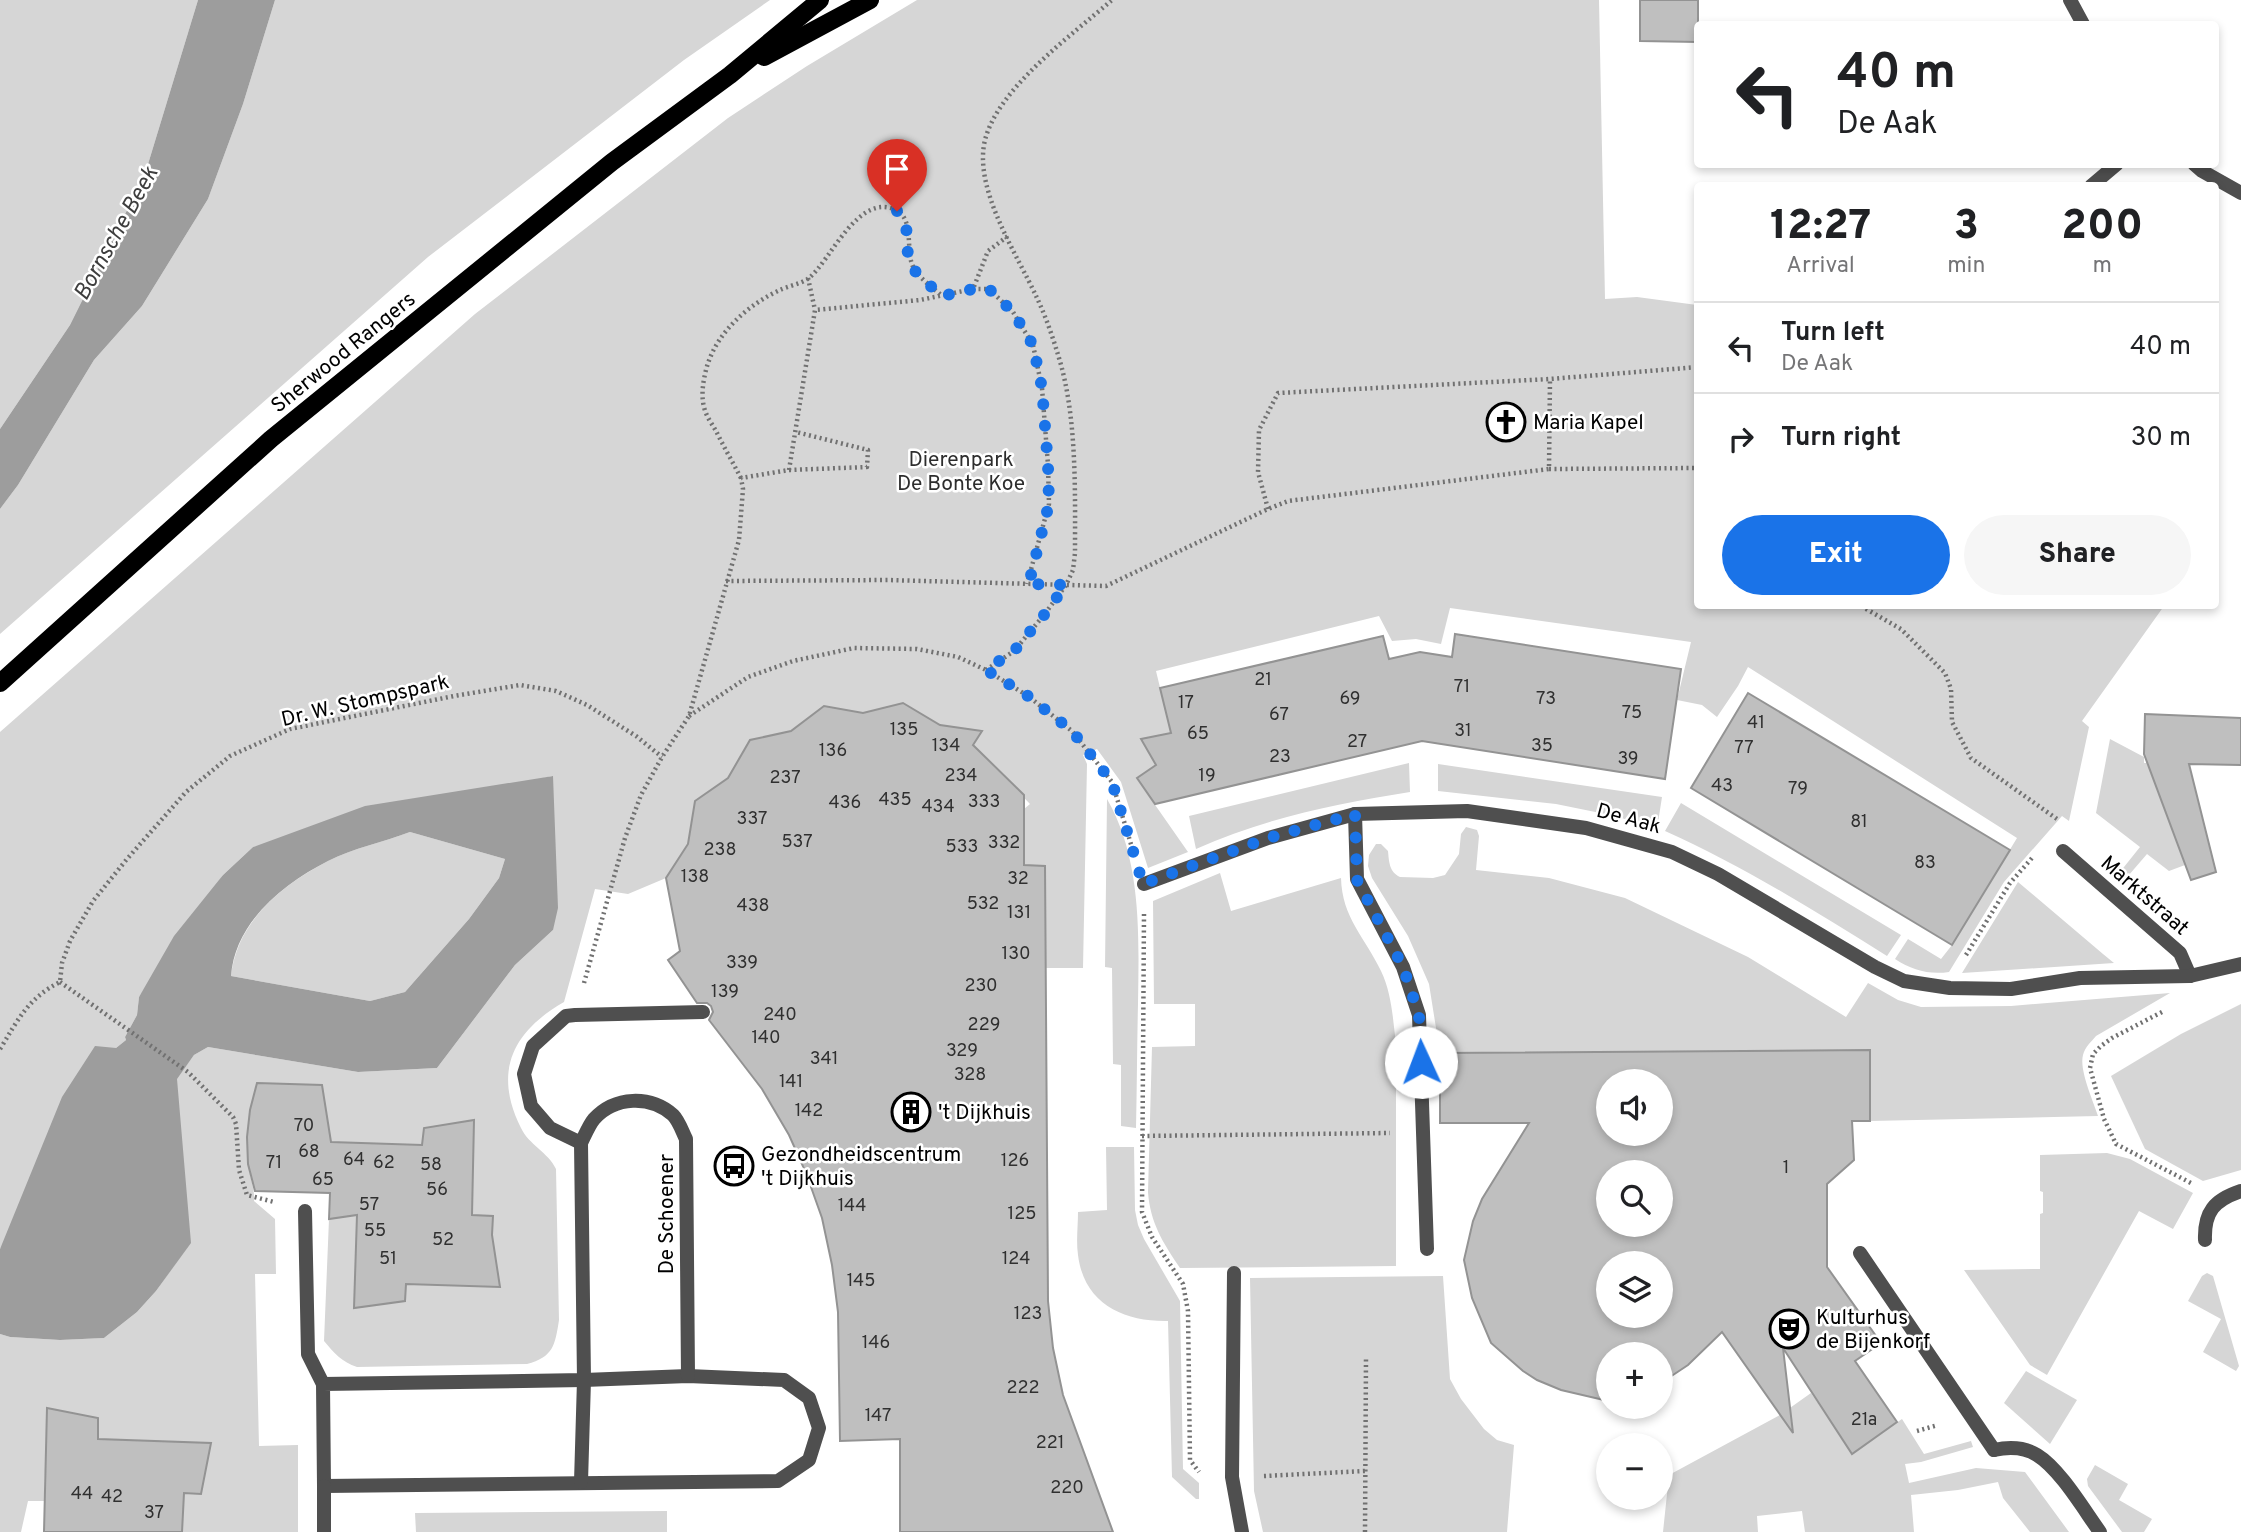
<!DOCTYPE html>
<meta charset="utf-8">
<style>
body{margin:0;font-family:Overpass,sans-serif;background:#f6f6f6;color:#202124;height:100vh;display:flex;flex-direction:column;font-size:26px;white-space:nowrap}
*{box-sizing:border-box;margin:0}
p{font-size:23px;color:#757577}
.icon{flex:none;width:38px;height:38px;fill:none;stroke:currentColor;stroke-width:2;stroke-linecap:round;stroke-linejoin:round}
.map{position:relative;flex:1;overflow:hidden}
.drawer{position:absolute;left:1694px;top:182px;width:525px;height:427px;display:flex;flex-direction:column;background:#fff;border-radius:7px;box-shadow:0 4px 10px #0003}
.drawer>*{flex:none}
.top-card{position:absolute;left:1694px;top:21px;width:525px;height:147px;border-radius:7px;box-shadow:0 4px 10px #0003;background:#fff;color:#202124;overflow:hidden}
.controls{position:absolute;left:1596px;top:1069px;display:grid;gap:14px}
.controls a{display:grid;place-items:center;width:77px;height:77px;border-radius:50%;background:#fff;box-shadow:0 4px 10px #0003;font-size:35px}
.pin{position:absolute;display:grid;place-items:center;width:60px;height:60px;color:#fff;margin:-72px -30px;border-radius:50% 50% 50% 0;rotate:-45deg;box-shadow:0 0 7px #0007}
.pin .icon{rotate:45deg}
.me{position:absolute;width:77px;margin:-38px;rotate:358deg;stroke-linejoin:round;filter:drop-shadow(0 0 5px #0008)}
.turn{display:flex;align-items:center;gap:24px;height:147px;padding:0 28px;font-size:32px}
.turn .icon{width:91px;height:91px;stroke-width:2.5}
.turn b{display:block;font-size:49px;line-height:60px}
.eta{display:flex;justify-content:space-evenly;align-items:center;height:119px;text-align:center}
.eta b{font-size:42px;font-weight:800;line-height:49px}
.button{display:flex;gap:14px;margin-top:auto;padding:14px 28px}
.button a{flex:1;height:80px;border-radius:42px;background:#1a73e8;color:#fff;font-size:28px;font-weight:800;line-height:80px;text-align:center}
.button a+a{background:#f6f6f6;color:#202124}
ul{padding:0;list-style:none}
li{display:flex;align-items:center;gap:21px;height:91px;padding:0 28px;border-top:2px solid #e0e0e0}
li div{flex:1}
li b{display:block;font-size:26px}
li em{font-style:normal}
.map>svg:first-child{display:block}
</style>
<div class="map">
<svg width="2241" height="1532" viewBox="0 0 2241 1532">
<rect width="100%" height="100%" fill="#fff"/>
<g fill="#d6d6d6">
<polygon points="0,0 198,0 145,174 70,325 0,429"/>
<polygon points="275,0 770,0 684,60 428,257 0,634 0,509 18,485 94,360 142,306 208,199 243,104"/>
<path d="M917 0H1599L1605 299 1637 297 1697 305 1698 606H2164L2082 721 2089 727 2069 821 2062 816 2004 882 1949 972C1929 975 1912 970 1895 959L1908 939 1941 959 1952 945 2017 838 1748 667 1738 686 1717 717 1702 705 1677 700 1691 642 1450 608 1441 644 1416 639 1392 641 1379 616 1156 671 1171 733 1142 739 1156 765 1137 779 1188 852 1148 868 1121 782 1097 749 1083 755 1087 764 1083 968H1046L1045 866 1024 865V809L1030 804 973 745 981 731 940 725 903 703 863 713 824 706 791 731 750 740 728 778 695 801 688 844 666 878 628 894 595 889 564 1002C512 1032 493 1072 521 1128 529 1145 548 1152 556 1169L559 1320C555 1346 553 1357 527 1364L357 1367C342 1362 334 1353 324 1341L329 1219 357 1215 355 1308 405 1301 406 1284 499 1286 492 1235 493 1216 472 1215 474 1121 424 1128 422 1145 331 1142 322 1085 258 1084C250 1110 245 1135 248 1162 249 1176 255 1187 254 1201L275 1219 276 1274H255L259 1446 298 1445V1532H182L184 1493H201L211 1443 98 1439 47 1409 44 1501H28L21 1532H0V1334L10 1337 60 1340 104 1338 137 1312 156 1291 190 1243 176 1079 194 1055 208 1047 358 1072 437 1068 515 965 553 930 552 776 253 847 223 875 139 997 137 1015 125 1037 126 1040 116 1048 0 1249V732L475 314 728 118 807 66Z"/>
<polygon points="2110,739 2144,757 2144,763 2147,763 2185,865 2169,871 2147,854 2122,883 2116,877 2140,847 2096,813"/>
<path d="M1409 763 1410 792C1335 804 1265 818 1196 849L1189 816Z"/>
<polygon points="1438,764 1662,797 1657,829 1615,816 1556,804 1438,791"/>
<path d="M1107 799C1142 860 1139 935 1138 1004 1137 1045 1137 1086 1136 1128L1121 1126V1065L1113 1064 1112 968 1105 967Z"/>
<path d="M1681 803 1901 935 1887 956C1815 911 1743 866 1665 831Z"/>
<path d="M1466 827 1477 830 1479 836 1476 870 1549 878 1625 898 1748 957 1846 1017 1868 983 1898 1000 1921 1007 2011 1006 2170 993 2096 1036C2091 1042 2085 1047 2083 1055 2079 1070 2093 1100 2098 1116L1870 1121 1869 1050 1440 1053 1429 984 1408 936 1372 878 1368 866 1369 855 1376 844H1381L1388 851C1389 861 1389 872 1400 877L1433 878 1445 875 1459 854 1461 834Z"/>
<path d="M410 832 505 859 499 878 469 919 405 992 370 1001 231 976C237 921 282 885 328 861 353 848 384 842 410 832Z"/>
<path d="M1220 873 1231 911 1341 878C1342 918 1365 937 1381 971 1392 994 1393 1020 1396 1045V1266L1180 1268C1163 1243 1150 1222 1148 1192L1152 1047 1195 1046V1004H1154L1153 901Z"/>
<polygon points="2018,882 2103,954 2114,963 1962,973"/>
<polygon points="2241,1004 2241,1170 2203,1181 2145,1149 2111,1076 2181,1034"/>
<path d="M1106 1147H1134L1135 1210 1138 1225 1144 1239 1180 1301 1183 1469 1199 1483V1499H1196L1172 1477 1168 1321C1124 1322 1084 1304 1078 1255 1076 1241 1078 1226 1078 1212L1107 1210Z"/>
<polygon points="2107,1153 2130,1159 2193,1193 2173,1229 2139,1211 2047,1375 2030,1365 1964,1270 2040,1269 2040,1214 2043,1213 2043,1192 2040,1191 2040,1155"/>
<polygon points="2207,1273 2213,1276 2239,1366 2236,1371 2203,1352 2221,1319 2188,1301 2202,1276"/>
<polygon points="1443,1276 1450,1379 1461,1399 1484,1429 1497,1440 1514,1445 1507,1532 1263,1532 1254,1491 1250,1278"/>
<polygon points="2026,1371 2077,1400 2050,1444 2004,1403"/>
<polygon points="1811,1393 1852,1453 1902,1419 1924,1454 1971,1441 1973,1447 1921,1462 1905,1464 1909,1483 1976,1468 2025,1472 2069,1532 2030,1532 2003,1498 1998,1482 1958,1490 1911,1495 1914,1532 1805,1532 1802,1511 1757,1516 1758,1532 1663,1532 1669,1475 1780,1415"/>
<polygon points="2095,1465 2128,1484 2119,1500 2152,1519 2144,1532 2122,1532 2088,1486 2087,1479"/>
<polygon points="667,1511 667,1532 416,1532 415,1513"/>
</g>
<g fill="#9d9d9d" fill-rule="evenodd">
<polygon points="198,0 275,0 243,104 208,199 142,306 94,360 18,485 0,509 0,429 70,325 145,174"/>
<path d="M553 776 558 908 553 930 515 965 437 1068 358 1072 208 1047 194 1055 177 1079 191 1243 156 1291 137 1312 104 1338 60 1340 10 1337 0 1334V1249L62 1097 95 1046 116 1048 126 1040 125 1037 137 1015 139 997 174 936 223 875 253 847 365 806ZM410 832 505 859 499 878 469 919 405 992 370 1001 231 976C235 922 283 884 328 861 353 848 384 842 410 832Z"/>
</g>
<g fill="#bfbfbf" stroke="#939393" stroke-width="2" fill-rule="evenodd">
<polygon points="1640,0 1698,0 1698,42 1640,41"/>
<polygon points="1455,634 1681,669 1665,779 1422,741 1155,804 1137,778 1156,765 1141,739 1171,733 1160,688 1383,636 1389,659 1420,652 1452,657"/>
<polygon points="1748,693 2010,850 1952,945 1691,788"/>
<polygon points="903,703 940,725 982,731 973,745 1024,795 1024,865 1045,866 1048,1301 1053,1348 1063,1395 1113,1532 900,1532 900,1439 840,1441 838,1312 832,1265 822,1218 806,1173 789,1135 762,1089 709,1020 713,1012 711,1006 707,1003 697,1003 668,960 680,951 666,878 688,844 695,801 728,778 750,740 791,731 824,706 863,713"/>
<polygon points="2145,714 2241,718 2241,765 2189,764 2216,872 2191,880 2144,754"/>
<path d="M1870 1050V1121H1852L1854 1160 1827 1184V1267L1881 1343 1855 1361 1897 1422 1852 1454 1783 1348 1793 1433 1722 1332 1688 1365 1661 1383V1354H1608V1401L1561 1390 1537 1380 1523 1371 1491 1343 1472 1298 1464 1260 1473 1221 1482 1199 1529 1123H1440V1053ZM1608 1082H1661V1134H1608ZM1608 1172H1661V1225H1608ZM1608 1264H1661V1316H1608Z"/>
<polygon points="257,1083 322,1085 331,1142 422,1145 424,1128 474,1120 472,1215 493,1216 492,1235 500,1287 406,1284 405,1301 354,1308 357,1215 329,1219 330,1193 255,1191 248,1164 247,1137 250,1110"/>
<polygon points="47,1408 98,1418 98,1439 211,1443 201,1494 184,1493 182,1532 44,1532"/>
</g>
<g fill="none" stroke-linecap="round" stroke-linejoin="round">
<g stroke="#717171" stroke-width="4.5" stroke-dasharray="2 3.5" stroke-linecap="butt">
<polyline points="808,278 815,310"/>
<polyline points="973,289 989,289 1013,312 1033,345 1042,388 1048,465 1049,504 1027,584"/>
<polyline points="1549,469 1698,468"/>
<polyline points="789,470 867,467 868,450 796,432"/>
<path d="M741 478C733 463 724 447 716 431 712 424 706 416 704 407 701 395 703 382 706 370 715 334 747 305 780 290 788 286 801 284 809 278 831 260 858 192 896 210 914 219 906 249 912 264 916 276 932 287 941 295"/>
<polyline points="1268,509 1258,472 1259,430 1278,393 1550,379 1698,367"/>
<polyline points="726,581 888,580 1106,586 1268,509 1288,501 1549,469 1550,379"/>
<polyline points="1861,606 1901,629 1945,673 1951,689 1952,722 1971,758 2057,819"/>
<path d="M986 670 1014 651 1044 615 1066 585 1073 570 1075 553C1075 491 1077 417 1059 358 1053 338 1046 317 1037 298 1017 254 973 189 985 140 998 88 1072 35 1112 0"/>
<polyline points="689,716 748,677 793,661 854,648 917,649 958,657 986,670 1028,696 1072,731 1112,782 1134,854"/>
<polyline points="1144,914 1142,1212 1152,1237 1183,1284 1188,1311 1190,1460 1199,1472"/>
<polyline points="1966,955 2010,883 2032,858"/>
<polyline points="60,982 188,1072 233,1117 236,1124 239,1170 247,1195 274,1202"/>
<polyline points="584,983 625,838 641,795 662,757 689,716 739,540 743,489 741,478 789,470 815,310 920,300 973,289 988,251 1008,236"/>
<polyline points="2162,1012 2112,1038 2101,1046 2093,1054 2090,1068 2104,1119 2116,1144 2191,1183"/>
<path d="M0 1049C18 1020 28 998 60 982L62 963 70 941 93 901 127 859 186 792 230 756 290 729 454 696 520 685 556 691 587 705 636 736 662 757"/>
<polyline points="1142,1136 1390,1133"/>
<polyline points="1917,1431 1938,1425"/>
<polyline points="1264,1476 1365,1471"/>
<polyline points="1365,1532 1366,1358"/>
</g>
<g stroke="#4f4f4f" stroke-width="14">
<polyline points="1355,814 1357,879 1403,967 1419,1015 1427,1249"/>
<polyline points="581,1143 550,1128 531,1106 524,1074 533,1046 566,1016 575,1015 703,1012"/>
<polyline points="1234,1273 1232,1477 1242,1532"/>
</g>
<polyline stroke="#4f4f4f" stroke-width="14" points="1860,1253 1994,1450"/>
<g stroke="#4f4f4f" stroke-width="14">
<polyline points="2070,0 2083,24"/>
<polyline points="2194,164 2202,171 2241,193"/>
<polyline points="2091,186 2117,164"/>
<polyline points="2063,851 2180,953 2190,976"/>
<polyline points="1144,884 1268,838 1355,814 1467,811 1586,828 1672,852 1718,874 1875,967 1904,981 1950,988 2011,989 2080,978 2190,976 2241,964"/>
<polyline points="305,1211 308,1354 323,1384"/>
<path d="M2205 1240C2204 1212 2214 1200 2241 1191"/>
<polygon points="688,1376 784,1380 809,1398 819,1428 809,1460 778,1481 324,1486 323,1384 584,1380"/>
<path d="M1994 1450C2008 1447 2024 1447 2037 1455 2060 1469 2084 1510 2100 1532"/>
<path d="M581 1482 584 1380 581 1143C585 1135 589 1125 594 1119 615 1096 650 1095 673 1115 679 1121 682 1131 686 1139L688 1376"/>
<polyline points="324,1486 324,1532"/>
</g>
<g stroke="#000" stroke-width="18">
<polyline points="764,57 870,0"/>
<polyline points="0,683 271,439 612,162 730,75 820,0"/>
</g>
</g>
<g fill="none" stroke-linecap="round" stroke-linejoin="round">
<path stroke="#1a73e8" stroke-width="12" stroke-dasharray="0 21.6" d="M897 211C915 231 901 249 913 268 920 279 933 287 942 296L973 289H989L1013 312 1033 345 1042 388 1048 465 1049 504 1031 575 1027 584 1066 585 1044 615 1014 651 986 670 1028 696 1072 731 1112 782 1143 884 1268 838 1355 814 1357 880 1403 967 1419 1015 1421 1062"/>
</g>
<defs>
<symbol id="church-ring" viewBox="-11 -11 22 22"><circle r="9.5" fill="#fff" stroke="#000" stroke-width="1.5"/><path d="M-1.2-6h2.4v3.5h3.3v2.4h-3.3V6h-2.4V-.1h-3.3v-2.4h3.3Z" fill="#000"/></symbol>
<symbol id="building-ring" viewBox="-11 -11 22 22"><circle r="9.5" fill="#fff" stroke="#000" stroke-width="1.5"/><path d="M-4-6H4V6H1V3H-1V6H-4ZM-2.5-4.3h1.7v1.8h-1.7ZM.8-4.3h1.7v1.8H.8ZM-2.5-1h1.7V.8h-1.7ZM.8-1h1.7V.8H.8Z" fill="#000"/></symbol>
<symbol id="bus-ring" viewBox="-11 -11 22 22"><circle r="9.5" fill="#fff" stroke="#000" stroke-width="1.5"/><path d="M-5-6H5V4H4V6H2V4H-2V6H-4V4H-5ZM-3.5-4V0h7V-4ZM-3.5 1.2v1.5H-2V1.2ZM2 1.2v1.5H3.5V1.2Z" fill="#000"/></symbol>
<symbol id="theatre-ring" viewBox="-11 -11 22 22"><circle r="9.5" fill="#fff" stroke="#000" stroke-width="1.5"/><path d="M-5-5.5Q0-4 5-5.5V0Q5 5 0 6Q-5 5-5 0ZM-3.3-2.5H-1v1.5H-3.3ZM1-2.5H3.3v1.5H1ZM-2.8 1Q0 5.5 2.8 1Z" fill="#000"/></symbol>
</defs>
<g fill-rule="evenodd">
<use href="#church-ring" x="1484" y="400" width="44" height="44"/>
<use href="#building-ring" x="889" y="1090" width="44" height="44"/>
<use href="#bus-ring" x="712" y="1144" width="44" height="44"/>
<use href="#theatre-ring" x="1767" y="1307" width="44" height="44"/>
</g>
<g text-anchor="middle" stroke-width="5" stroke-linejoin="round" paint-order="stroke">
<g font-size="18" fill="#303030">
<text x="1263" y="685">21</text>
<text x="1462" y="692">71</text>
<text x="1350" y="704">69</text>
<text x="1546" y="704">73</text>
<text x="1186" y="708">17</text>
<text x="1632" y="718">75</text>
<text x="1279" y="720">67</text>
<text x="1756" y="728">41</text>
<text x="904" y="735">135</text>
<text x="1463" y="736">31</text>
<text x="1198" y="739">65</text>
<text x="1357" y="747">27</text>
<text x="946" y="751">134</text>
<text x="1542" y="751">35</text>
<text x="1744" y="753">77</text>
<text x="833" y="756">136</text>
<text x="1280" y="762">23</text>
<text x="1628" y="764">39</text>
<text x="961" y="781">234</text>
<text x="1207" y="781">19</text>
<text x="785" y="783">237</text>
<text x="1722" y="791">43</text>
<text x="1798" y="794">79</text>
<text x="895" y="805">435</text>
<text x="984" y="807">333</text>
<text x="845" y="808">436</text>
<text x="938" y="812">434</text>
<text x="752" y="824">337</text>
<text x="1859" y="827">81</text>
<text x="797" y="847">537</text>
<text x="1004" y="848">332</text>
<text x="962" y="852">533</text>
<text x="720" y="855">238</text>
<text x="1925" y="868">83</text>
<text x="695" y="882">138</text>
<text x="1018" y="884">32</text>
<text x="983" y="909">532</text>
<text x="753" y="911">438</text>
<text x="1019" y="918">131</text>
<text x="1016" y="959">130</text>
<text x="742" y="968">339</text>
<text x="981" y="991">230</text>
<text x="725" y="997">139</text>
<text x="780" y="1020">240</text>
<text x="984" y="1030">229</text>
<text x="766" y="1043">140</text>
<text x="962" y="1056">329</text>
<text x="824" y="1064">341</text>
<text x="970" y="1080">328</text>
<text x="791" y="1087">141</text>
<text x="809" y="1116">142</text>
<text x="304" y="1131">70</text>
<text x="309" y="1157">68</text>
<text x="354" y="1165">64</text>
<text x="1015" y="1166">126</text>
<text x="274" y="1168">71</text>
<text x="384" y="1168">62</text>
<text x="431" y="1170">58</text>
<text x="1786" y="1173">1</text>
<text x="323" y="1185">65</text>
<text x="437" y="1195">56</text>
<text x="369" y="1210">57</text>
<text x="852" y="1211">144</text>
<text x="1022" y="1219">125</text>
<text x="375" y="1236">55</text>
<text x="443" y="1245">52</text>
<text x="388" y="1264">51</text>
<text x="1016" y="1264">124</text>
<text x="861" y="1286">145</text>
<text x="1028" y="1319">123</text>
<text x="876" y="1348">146</text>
<text x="1023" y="1393">222</text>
<text x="878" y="1421">147</text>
<text x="1864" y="1425">21a</text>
<text x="1050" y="1448">221</text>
<text x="1067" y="1493">220</text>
<text x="82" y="1499">44</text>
<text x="112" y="1502">42</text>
<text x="154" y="1518">37</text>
</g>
<g font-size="21" fill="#000" stroke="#fff">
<text transform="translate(343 352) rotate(-39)" y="7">Sherwood Rangers</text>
<text transform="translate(365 700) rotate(-13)" y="7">Dr. W. Stompspark</text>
<text transform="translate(1629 818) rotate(15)" y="7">De Aak</text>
<text transform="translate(2145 895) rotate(41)" y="7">Marktstraat</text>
<text transform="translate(666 1214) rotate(-90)" y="7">De Schoener</text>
</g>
<g font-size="21" fill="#000" stroke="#fff" text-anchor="start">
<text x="1533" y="429">Maria Kapel</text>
<text x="938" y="1119">'t Dijkhuis</text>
<text x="761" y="1161">Gezondheidscentrum<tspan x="761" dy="24">'t Dijkhuis</tspan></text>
<text x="1816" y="1324">Kulturhus<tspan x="1816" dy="24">de Bijenkorf</tspan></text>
</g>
<g font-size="21" fill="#2d2d2d" stroke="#fff">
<text x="961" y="466">Dierenpark<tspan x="961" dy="24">De Bonte Koe</tspan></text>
</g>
<g font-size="23" font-style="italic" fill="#3e3e3e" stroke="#fff">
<text transform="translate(115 233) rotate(-61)" y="8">Bornsche Beek</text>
</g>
</g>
</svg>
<div class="controls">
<a><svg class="icon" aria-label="sound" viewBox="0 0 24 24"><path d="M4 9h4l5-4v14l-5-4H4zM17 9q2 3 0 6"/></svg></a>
<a><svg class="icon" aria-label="search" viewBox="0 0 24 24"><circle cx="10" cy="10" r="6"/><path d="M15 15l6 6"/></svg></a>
<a><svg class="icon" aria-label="layers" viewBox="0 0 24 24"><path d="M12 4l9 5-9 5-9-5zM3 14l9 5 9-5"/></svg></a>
<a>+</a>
<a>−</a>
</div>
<div class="pin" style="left:897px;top:211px;background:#d93025"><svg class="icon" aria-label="arrive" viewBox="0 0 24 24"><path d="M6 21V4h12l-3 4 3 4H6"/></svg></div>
<svg class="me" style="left:1421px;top:1062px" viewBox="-20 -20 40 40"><circle r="19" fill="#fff"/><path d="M0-13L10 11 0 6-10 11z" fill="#1a73e8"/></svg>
<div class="top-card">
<div class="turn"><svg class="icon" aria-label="left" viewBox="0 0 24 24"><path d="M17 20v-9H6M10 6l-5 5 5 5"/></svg><div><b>40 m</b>De Aak</div></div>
</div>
<section class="drawer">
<div class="eta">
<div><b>12:27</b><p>Arrival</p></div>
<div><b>3</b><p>min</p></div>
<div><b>200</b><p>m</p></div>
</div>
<ul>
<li><svg class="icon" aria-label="left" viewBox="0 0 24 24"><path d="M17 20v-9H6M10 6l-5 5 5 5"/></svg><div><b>Turn left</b><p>De Aak</p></div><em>40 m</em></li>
<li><svg class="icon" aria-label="right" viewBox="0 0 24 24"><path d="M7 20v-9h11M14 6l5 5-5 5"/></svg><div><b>Turn right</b></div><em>30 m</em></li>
</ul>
<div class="button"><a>Exit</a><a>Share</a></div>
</section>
</div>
